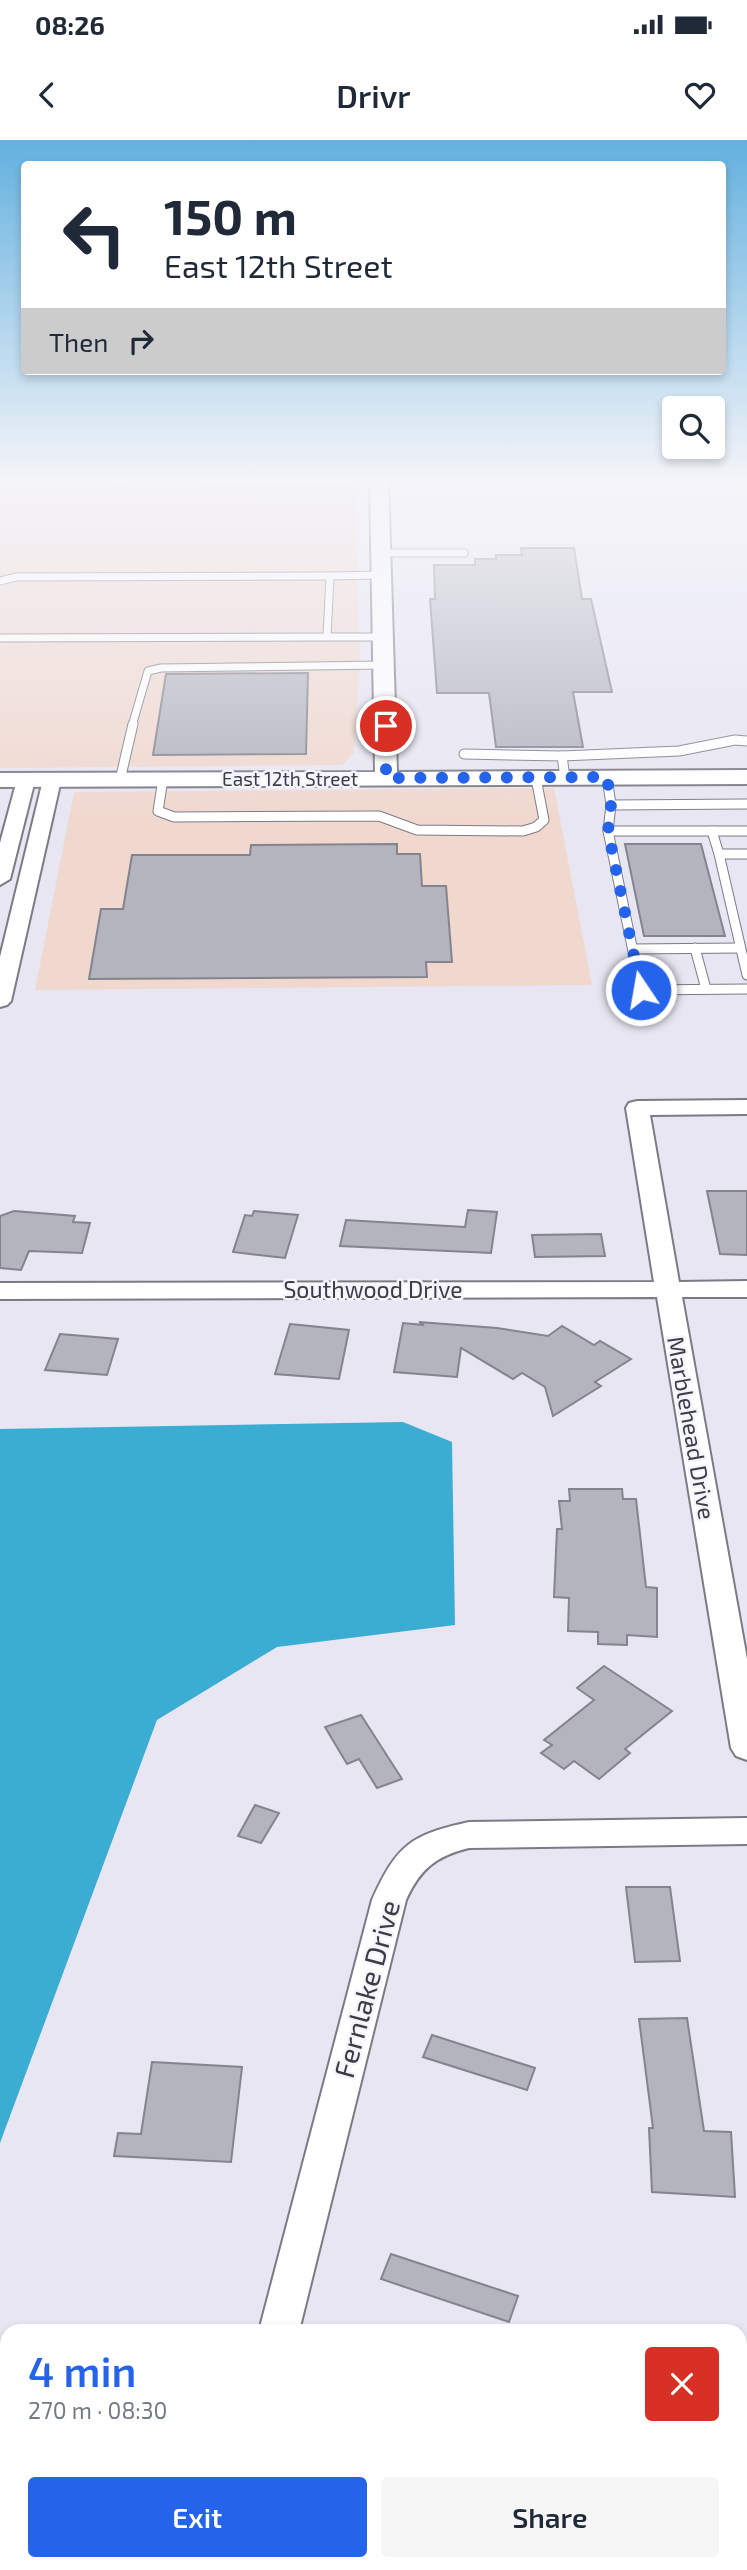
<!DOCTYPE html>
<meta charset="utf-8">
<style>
body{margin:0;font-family:"Exo 2",sans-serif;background:#f6f6f7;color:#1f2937;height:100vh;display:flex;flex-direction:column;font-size:26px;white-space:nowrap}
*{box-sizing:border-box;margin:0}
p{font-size:23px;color:#747a83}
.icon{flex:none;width:38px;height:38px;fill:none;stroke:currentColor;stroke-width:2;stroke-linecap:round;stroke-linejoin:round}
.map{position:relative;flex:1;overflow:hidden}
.drawer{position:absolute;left:0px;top:2184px;width:747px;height:247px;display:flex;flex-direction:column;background:#fff;border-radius:21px 21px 0 0;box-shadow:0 4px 10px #0003}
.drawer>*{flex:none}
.top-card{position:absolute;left:21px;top:21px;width:705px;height:214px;border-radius:7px;box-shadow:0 4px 10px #0003;background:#fff;color:#1f2937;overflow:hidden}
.buttons{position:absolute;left:662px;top:256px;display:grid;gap:14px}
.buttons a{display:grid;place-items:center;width:63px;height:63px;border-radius:7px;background:#fff;box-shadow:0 4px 10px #0003;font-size:35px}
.pin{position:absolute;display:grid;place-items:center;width:60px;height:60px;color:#fff;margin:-30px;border:4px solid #fff;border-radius:50%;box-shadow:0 2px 7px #0007}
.me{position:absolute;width:77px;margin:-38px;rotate:348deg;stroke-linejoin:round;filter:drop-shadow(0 0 5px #0008)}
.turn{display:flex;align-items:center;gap:24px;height:147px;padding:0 28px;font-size:32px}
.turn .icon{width:91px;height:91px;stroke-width:2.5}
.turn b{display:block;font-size:49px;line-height:60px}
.then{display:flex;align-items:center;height:66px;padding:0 28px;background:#0003;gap:14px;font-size:26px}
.round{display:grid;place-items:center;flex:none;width:74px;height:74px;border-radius:7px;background:#f6f6f7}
.overview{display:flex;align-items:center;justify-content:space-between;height:119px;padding:0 28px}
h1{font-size:42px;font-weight:600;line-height:52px;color:#2563eb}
.button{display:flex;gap:14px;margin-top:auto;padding:14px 28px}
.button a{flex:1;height:80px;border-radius:7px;background:#2563eb;color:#fff;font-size:28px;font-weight:600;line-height:80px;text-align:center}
.button a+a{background:#f6f6f7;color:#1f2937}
.status{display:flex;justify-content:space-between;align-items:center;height:49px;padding:0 35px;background:#fff;direction:ltr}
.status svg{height:19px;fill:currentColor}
header{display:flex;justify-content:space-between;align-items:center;height:91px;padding:0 28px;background:#fff;font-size:32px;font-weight:600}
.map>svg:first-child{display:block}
</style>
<div class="status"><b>08:26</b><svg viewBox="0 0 49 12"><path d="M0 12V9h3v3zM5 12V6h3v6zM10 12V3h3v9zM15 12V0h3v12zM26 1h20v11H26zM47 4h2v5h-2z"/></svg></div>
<header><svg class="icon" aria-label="back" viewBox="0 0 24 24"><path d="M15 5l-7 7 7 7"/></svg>Drivr<svg class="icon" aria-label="heart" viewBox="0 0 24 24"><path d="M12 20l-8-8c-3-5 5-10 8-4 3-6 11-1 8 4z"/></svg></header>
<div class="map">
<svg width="747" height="2430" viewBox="0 0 747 2430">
<rect width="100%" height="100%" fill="#e7e6f2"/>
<g fill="#f0d8ce">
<polygon points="0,338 355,338 360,522 354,613 342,625 0,628"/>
<polygon points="554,648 592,845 35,850 74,652"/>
</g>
<polygon fill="#3badd2" points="403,1282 452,1302 455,1485 277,1507 157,1580 0,2003 0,1289"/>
<g fill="#b4b4bf" stroke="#84838e" stroke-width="2">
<polygon points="521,408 574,408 582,459 591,459 612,552 573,552 583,607 496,607 489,553 437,553 430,459 435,459 434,425 475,425 475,419 496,419 496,415 522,415"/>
<polygon points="308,533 306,614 153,615 166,534"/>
<polygon points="397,704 397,714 420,714 422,746 446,746 452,822 426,822 427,837 89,839 101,769 123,769 132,715 250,715 251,705"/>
<polygon points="625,704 701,704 725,796 644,796"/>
<polygon points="707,1051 747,1051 747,1115 720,1114"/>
<polygon points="468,1070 497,1072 491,1113 340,1106 346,1080 465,1087"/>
<polygon points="14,1071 75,1076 73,1082 90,1083 82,1113 29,1111 21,1130 0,1128 0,1076"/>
<polygon points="254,1071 298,1075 285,1118 233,1112 245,1075 252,1076"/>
<polygon points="601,1094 605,1116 535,1117 532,1095"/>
<polygon points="419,1182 497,1188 548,1196 562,1186 594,1205 600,1201 631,1219 595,1242 601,1246 553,1276 545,1247 522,1233 513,1239 461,1208 457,1237 394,1232 403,1183 424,1185"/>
<polygon points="290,1184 349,1190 339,1239 275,1234"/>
<polygon points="60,1194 118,1199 107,1235 45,1230"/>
<polygon points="569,1349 622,1349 623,1359 636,1359 646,1447 657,1448 657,1497 627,1495 627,1505 598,1504 598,1492 568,1491 569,1458 554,1457 557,1389 562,1389 559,1361 570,1361"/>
<polygon points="604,1526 672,1571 625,1609 630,1613 599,1639 574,1621 564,1629 541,1613 552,1605 544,1600 594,1560 577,1548"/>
<polygon points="361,1575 402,1639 377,1648 359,1619 347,1624 325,1587"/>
<polygon points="255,1665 279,1673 261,1703 238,1696"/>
<polygon points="626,1747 670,1747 680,1821 635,1822"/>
<polygon points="687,1878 704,1991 731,1992 735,2057 652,2052 649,1988 653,1988 639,1879"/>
<polygon points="432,1895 535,1928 527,1950 423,1917"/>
<polygon points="152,1922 242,1927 231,2022 114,2016 118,1993 141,1994"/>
<polygon points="391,2114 518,2156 509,2182 381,2139"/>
</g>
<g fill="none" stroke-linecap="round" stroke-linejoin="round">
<defs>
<g id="service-far1">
<polyline points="0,338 187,341"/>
<polyline points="188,338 187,341 214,343 379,342"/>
<polyline points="381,413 464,413"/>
<polyline points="382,435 330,436 327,497 384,497"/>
<polyline points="0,441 16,437 330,436"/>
<polyline points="0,498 327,497"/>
<polyline points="132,586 148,531 161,528 385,525"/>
</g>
<g id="service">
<polyline points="464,614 562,616 565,638"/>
<polyline points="562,616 679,611 735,600 747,601"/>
<polyline points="607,637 611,665 747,664"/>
<polyline points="163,639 158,671 174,677 379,676 417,690 523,691 536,687 544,680 536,638"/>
<polyline points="120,640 133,584"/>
<polyline points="611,665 608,691 712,691"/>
<polyline points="608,691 641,850 747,849"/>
<polyline points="747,691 712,691 719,714 747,714"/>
<polyline points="719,714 747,835"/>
<polyline points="695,808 706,849"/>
<polyline points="633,809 740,808"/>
</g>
<g id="minor">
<polygon points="26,635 35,640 10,739 0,745 0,703 17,640"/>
<polygon points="52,635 61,640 11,861 7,865 0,867 0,817 43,640"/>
<polygon points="747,960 747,974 650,975 679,1142 747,1141 747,1157 682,1157 747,1519 747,1620 736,1616 731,1608 657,1157 0,1159 0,1143 654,1142 626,968 629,963 637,961"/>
<path d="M747 1678V1704L469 1708C436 1716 420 1729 406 1760L299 2191H259L372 1760C397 1705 410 1695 469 1682Z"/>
<polygon points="197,2424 241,2424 240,2430 196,2430"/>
</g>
<polygon id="tertiary" points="370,338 388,338 397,632 747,630 747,644 0,647 0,633 375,632"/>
</defs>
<use href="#service-far1" stroke="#7b7a85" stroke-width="9"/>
<use href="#service" stroke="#7b7a85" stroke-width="11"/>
<use href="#minor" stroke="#7b7a85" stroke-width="4"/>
<use href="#tertiary" stroke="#7b7a85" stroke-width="4"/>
<use href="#service-far1" stroke="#fff" stroke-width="7"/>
<use href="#service" stroke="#fff" stroke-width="9"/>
<use href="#minor" fill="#fff" fill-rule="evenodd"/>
<use href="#tertiary" fill="#fff" fill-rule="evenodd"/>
</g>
<linearGradient id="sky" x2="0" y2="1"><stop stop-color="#63b1df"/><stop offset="0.5" stop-color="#f4f4f9"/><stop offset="1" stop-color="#f4f4f9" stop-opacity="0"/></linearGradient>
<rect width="747" height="678" fill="url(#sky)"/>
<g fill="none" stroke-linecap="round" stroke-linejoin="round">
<polyline stroke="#2563eb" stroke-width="12" stroke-dasharray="0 21.6" points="386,586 386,638 607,637 611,665 608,691 641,850"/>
</g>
<g text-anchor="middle" stroke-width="5" stroke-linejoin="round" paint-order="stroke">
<g font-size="19" fill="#3d3c41" stroke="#f4f4fe">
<text x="290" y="646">East 12th Street</text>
</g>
<g font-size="23" fill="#3d3c41" stroke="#f4f4fe">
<text x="373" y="1158">Southwood Drive</text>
<text transform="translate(691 1288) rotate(80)" y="8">Marblehead Drive</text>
</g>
<g font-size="28" fill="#3d3c41" stroke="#f4f4fe">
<text transform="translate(367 1849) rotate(-75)" y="10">Fernlake Drive</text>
</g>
</g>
</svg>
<div class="buttons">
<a><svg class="icon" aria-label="search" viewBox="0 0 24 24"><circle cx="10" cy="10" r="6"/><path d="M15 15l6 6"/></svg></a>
</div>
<div class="pin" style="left:386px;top:586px;background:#d93025"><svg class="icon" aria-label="arrive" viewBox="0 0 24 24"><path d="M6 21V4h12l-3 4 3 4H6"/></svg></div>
<svg class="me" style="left:641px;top:850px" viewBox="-20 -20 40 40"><circle r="17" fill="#2563eb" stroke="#fff" stroke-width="3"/><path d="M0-11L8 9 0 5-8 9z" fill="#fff"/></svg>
<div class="top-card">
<div class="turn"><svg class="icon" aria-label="left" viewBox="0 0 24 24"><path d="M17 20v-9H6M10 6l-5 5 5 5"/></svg><div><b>150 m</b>East 12th Street</div></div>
<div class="then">Then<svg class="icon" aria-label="right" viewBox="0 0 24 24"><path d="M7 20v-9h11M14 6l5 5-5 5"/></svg></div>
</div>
<section class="drawer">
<div class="overview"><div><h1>4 min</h1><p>270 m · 08:30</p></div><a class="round" style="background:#d93025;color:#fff"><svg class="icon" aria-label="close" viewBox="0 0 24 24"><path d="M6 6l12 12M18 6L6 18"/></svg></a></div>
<div class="button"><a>Exit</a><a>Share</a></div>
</section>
</div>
